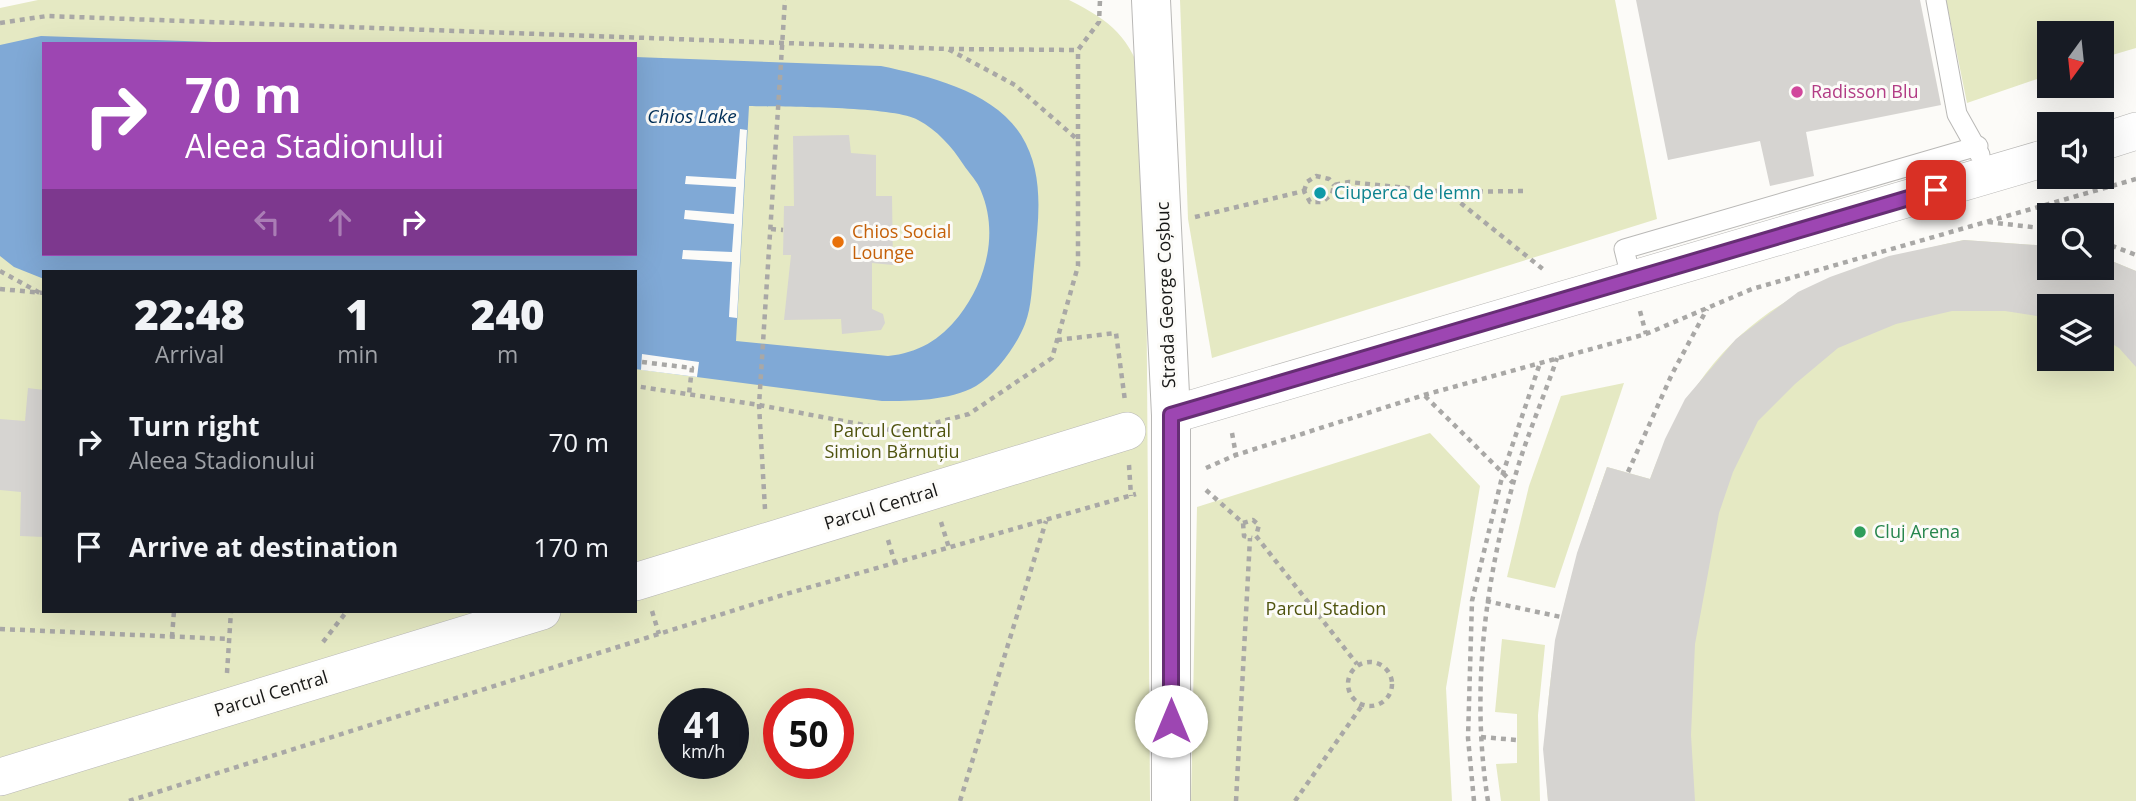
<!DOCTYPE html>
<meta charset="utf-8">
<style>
body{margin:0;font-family:"Open Sans",sans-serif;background:#242831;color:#f1f3f6;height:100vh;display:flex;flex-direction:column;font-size:26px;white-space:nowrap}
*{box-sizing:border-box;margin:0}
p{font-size:23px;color:#9ea1a6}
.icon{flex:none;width:38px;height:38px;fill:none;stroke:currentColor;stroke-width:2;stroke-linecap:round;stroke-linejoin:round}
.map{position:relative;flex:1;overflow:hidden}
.drawer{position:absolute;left:42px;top:270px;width:595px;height:343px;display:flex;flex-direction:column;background:#171b24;border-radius:0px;box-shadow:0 7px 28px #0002}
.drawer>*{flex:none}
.banner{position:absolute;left:42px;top:42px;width:595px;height:214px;border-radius:0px;box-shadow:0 7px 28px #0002;background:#9d46b2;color:#fff;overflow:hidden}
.needle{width:46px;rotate:195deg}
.tools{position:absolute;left:2037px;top:21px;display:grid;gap:14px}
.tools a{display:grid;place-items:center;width:77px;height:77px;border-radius:0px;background:#171b24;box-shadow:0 7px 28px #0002;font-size:35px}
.speed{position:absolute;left:658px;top:688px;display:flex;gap:14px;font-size:35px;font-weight:700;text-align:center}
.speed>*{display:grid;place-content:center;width:91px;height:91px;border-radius:50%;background:#171b24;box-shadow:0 7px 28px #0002;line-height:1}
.speed small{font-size:18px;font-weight:400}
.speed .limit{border:10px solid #d22;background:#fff;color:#111}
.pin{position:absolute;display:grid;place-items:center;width:60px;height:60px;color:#fff;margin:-30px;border-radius:14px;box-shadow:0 4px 10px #0006}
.me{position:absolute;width:77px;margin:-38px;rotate:0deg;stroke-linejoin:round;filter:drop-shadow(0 0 5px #0008)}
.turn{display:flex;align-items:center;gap:24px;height:147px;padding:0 28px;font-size:32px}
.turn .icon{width:91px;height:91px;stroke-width:2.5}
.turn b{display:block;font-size:49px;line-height:60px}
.lanes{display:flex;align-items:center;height:66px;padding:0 28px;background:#0003;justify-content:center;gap:35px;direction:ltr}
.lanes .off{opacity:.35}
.eta{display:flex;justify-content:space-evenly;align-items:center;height:119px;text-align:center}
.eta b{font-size:42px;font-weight:800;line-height:49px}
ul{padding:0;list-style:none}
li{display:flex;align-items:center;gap:21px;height:105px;padding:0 28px}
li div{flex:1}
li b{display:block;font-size:26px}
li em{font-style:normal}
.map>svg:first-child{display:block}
</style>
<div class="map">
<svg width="2136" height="801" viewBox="0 0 2136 801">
<rect width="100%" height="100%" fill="#fcfbf8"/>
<g fill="#e5e9c3" fill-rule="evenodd">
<path d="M38 0H1069C1113 22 1129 37 1145 83L1150 801H0V8ZM44 44H635V254H44ZM44 271H635V611H44ZM674 704H733V763H674ZM779 704H838V763H779Z"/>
<polygon points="1180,0 1615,0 1657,219 1212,358 1188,219"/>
<polygon points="1946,0 2136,0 2136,48 2102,58 2102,33 2049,33 2049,75 1967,103"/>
<path d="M1964 240 2049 246V268H2102V257L2136 271V801H1548C1538 680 1567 579 1607 467L1650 479C1710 318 1805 274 1964 240ZM2049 306H2102V359H2049Z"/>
<polygon points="1624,383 1555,588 1507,577 1529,486 1561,396"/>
<polygon points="1430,433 1480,486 1446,688 1452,801 1191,801 1197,507"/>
<polygon points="1502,639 1545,645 1538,715 1540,801 1501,801 1496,764 1517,763 1517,714 1495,712"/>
</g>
<path fill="#80a9d6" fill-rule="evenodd" d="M41 36 271 44H44V254H635V57L881 66C929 76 993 91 1021 135 1046 175 1038 222 1034 266 1032 284 1032 306 1025 324 1017 345 996 374 976 386 949 401 911 401 882 401L635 369V271H44V279L14 267 0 256V45ZM749 106C783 107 894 106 918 120 937 130 952 147 963 164 969 173 978 182 981 191 999 234 986 281 959 316 940 340 918 353 888 356L736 341Z"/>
<g fill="#fcfbf8">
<polygon points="740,129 747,130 737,318 729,317 732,262 682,259 683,250 732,252 734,224 684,219 685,210 734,214 736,187 685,184 686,176 736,179"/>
<polygon points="642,354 699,362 697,377 641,370"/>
</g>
<g fill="#d6d4d1">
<polygon points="1636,0 1920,0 1941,105 1806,132 1814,176 1770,186 1760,141 1668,160"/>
<polygon points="849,135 851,153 876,155 876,196 892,196 893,265 872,263 872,309 883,314 885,323 881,330 842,334 841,319 784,320 791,255 783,255 784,206 794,206 793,136"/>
<polygon points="1964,240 2049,246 2049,268 2102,268 2102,257 2136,271 2136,367 2119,348 2102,338 2102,306 2049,306 2049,318 2005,311 1952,311 1896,324 1838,348 1795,384 1758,421 1733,472 1719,513 1695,644 1691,735 1695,801 1548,801 1543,749 1555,640 1577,553 1607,467 1650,479 1665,439 1685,399 1736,339 1798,292 1830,277 1889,256"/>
<polygon points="28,388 44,390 44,537 20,536 21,492 0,490 0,419 25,421"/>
</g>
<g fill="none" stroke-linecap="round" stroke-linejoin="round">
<defs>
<g id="lane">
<polyline points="1936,0 1957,114 1980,155"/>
<polyline points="1632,281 1624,249 1978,146"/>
</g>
<g id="street">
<polyline points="2102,142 2136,131"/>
<polyline points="1171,415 2049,157"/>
<polyline points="635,582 1127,431"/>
<polyline points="0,777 542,611"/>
</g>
<polyline id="secondary" points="1151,0 1171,415 1171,801"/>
</defs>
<use href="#lane" stroke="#b9b8b6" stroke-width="21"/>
<use href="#street" stroke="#b9b8b6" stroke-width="38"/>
<use href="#secondary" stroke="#b9b8b6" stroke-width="40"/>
<g stroke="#a9a8a6" stroke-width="4.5" stroke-dasharray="5 5" stroke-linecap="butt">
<polyline points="0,23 47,16 948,49 1015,85 1078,140 1078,266 1052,358 969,414 901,432 759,405 635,386"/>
<polyline points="949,49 1078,50"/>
<polyline points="2053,123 2082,115"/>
<polyline points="1078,139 1078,50 1099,22 1100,0"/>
<polyline points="1304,191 1307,182 1316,176 1329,179 1334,185"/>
<polyline points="1448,192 1525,191"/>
<polyline points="1195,217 1304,191 1310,202 1322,202 1332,194 1334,185 1349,182 1447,192 1544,270"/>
<polyline points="1988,222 2049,229"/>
<polyline points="771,229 783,230"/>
<polyline points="2102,242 2136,255"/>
<polyline points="0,271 40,293"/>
<polyline points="0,289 44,293"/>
<polyline points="1640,311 1646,334"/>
<polyline points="1057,340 1116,333 1125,401"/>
<polyline points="642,362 692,368 689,394"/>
<polyline points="1425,396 1513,483"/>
<polyline points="1232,433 1236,455"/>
<polyline points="1129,465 1131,496"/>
<polyline points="1206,468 1236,455 1424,395 1646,334 1752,289 2136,179"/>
<polyline points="1628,472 1672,374 1707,309"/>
<polyline points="1206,490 1243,523 1244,536 1252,538"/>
<polyline points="765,509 759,405 785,0"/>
<polyline points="941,522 949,548"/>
<polyline points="1243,523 1253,520 1259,525 1256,536"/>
<polyline points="1256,536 1357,664"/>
<polyline points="888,540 895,563"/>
<polyline points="1486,601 1561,617"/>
<polyline points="652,611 659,634"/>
<polyline points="0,629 229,639"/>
<polyline points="172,637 174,611"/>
<polyline points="323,642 347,611"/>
<circle cx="1370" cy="684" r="22"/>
<polyline points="227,673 231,611"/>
<polyline points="1481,737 1517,740"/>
<polyline points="129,801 786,594 1136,494"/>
<polyline points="960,801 1046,521"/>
<polyline points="1236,801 1250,538"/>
<polyline points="1295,801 1363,704"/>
<polyline points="1474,801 1468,738 1472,601 1503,473 1540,363"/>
<path d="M1488 801C1471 696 1484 586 1513 484 1524 442 1543 400 1557 358"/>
</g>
<use href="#lane" stroke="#fff" stroke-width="19"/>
<use href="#street" stroke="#fff" stroke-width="37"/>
<use href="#secondary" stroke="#fff" stroke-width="38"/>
</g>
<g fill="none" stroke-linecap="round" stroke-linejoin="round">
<defs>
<polyline id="route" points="1171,721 1171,415 1936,190"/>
</defs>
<use href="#route" stroke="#662e74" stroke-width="18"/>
<use href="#route" stroke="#9d46b2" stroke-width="12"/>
</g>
<circle fill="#d1479c" stroke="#fcfbf8" stroke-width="2.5" cx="1797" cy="92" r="7"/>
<circle fill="#0f9aa8" stroke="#fcfbf8" stroke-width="2.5" cx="1320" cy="193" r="7"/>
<circle fill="#e8710a" stroke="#fcfbf8" stroke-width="2.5" cx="838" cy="242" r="7"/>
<circle fill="#2e9e5b" stroke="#fcfbf8" stroke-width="2.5" cx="1860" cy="532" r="7"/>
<g text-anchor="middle" stroke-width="6" stroke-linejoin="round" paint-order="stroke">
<g font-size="18" fill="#b23c85" stroke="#fcfbf8" text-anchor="start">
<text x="1811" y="98">Radisson Blu</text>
</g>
<g font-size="18" fill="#0d838f" stroke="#fcfbf8" text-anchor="start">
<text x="1334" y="199">Ciuperca de lemn</text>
</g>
<g font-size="18" fill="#c56008" stroke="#fcfbf8" text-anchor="start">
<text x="852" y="238">Chios Social<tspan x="852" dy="21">Lounge</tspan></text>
</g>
<g font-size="18" fill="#171716" stroke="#fcfbf8">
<text transform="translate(1166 295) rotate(-92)" y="6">Strada George Coșbuc</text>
<text transform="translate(881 507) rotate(-17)" y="6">Parcul Central</text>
<text transform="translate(271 694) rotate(-17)" y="6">Parcul Central</text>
</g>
<g font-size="18" fill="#4f530e" stroke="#fcfbf8">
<text x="892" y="437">Parcul Central<tspan x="892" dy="21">Simion Bărnuțiu</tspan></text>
<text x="1326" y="615">Parcul Stadion</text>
</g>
<g font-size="18" fill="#27864d" stroke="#fcfbf8" text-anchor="start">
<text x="1874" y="538">Cluj Arena</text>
</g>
<g font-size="19" font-style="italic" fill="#002f58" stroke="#fcfbf8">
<text x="692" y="123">Chios Lake</text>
</g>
</g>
</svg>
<div class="tools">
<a><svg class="needle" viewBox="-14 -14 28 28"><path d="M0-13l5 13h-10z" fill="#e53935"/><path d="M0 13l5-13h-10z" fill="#9ea1a6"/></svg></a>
<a><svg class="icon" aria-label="sound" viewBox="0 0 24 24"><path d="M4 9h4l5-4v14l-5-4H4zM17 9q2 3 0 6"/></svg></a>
<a><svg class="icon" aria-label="search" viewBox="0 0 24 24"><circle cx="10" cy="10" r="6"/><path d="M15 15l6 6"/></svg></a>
<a><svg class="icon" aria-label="layers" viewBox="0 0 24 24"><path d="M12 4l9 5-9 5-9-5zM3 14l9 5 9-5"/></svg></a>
</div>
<div class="speed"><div>41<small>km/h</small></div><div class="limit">50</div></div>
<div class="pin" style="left:1936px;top:190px;background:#d93025"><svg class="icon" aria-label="arrive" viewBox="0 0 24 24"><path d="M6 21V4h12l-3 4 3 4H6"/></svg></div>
<svg class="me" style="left:1171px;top:721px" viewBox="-20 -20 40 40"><circle r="19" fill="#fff"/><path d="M0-13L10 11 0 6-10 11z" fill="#9d46b2"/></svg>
<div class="banner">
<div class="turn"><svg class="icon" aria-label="right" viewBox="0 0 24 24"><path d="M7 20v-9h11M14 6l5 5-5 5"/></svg><div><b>70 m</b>Aleea Stadionului</div></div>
<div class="lanes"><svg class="icon off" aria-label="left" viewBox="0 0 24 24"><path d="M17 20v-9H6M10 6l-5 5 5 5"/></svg><svg class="icon off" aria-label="ahead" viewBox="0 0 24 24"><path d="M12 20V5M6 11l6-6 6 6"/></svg><svg class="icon" aria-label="right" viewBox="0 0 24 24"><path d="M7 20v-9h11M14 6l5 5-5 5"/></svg></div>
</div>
<section class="drawer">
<div class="eta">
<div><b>22:48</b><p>Arrival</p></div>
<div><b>1</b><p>min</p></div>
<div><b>240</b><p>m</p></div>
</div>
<ul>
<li><svg class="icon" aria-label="right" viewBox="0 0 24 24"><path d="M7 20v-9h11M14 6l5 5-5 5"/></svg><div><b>Turn right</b><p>Aleea Stadionului</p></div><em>70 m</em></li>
<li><svg class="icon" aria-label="arrive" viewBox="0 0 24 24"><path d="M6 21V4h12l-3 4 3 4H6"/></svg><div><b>Arrive at destination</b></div><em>170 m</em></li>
</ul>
</section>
</div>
